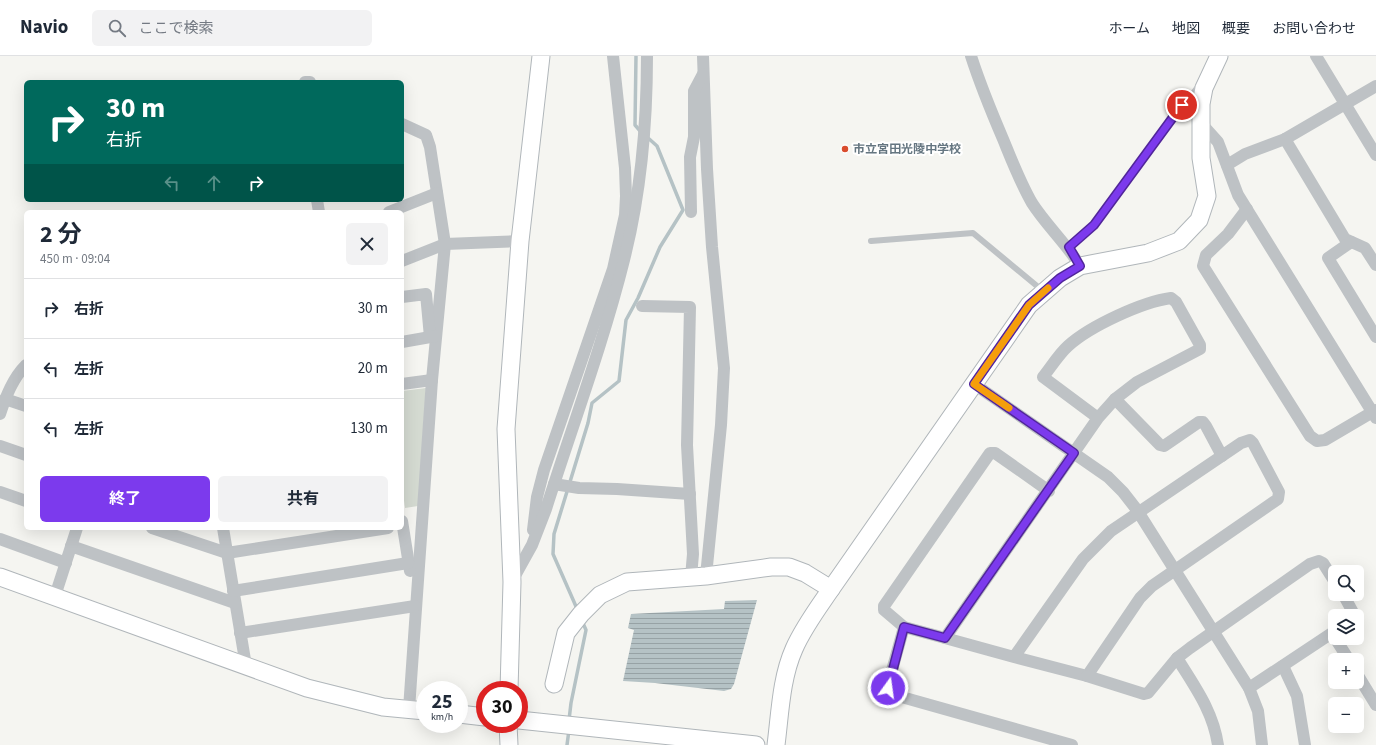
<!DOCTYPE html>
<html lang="ja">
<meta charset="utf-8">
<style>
body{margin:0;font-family:"Source Sans 3","Noto Sans JP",sans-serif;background:#f2f2f3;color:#1f2937;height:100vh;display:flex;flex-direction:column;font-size:15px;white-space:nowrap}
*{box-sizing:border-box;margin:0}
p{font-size:13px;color:#747a83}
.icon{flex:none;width:22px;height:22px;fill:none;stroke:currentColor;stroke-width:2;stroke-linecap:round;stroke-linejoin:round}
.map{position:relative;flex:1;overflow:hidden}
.details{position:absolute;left:24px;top:154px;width:380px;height:320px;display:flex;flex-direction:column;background:#fff;border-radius:6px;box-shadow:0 4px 16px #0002}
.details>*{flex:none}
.top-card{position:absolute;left:24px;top:24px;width:380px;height:122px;border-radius:6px;box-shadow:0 4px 16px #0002;background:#00695c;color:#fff;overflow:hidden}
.buttons{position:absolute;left:1328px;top:509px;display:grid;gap:8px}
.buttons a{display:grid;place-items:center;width:36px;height:36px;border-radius:6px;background:#fff;box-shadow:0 4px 16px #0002;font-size:20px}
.speed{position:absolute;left:416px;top:625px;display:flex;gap:8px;font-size:20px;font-weight:700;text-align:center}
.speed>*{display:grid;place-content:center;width:52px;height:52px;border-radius:50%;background:#fff;box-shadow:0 4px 16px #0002;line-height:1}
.speed small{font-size:10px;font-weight:400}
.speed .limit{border:6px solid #d22;background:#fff;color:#111}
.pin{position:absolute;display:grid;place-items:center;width:34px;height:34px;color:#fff;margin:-17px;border:2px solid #fff;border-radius:50%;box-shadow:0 1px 4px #0007}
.me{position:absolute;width:44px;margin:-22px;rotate:14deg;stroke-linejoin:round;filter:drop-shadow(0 0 3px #0008)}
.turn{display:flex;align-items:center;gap:14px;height:84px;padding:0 16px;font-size:18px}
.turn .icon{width:52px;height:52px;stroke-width:2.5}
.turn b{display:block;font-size:28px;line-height:34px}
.lanes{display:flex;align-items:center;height:38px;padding:0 16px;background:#0003;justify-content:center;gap:20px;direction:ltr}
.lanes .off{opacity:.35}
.round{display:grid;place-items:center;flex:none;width:42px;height:42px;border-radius:6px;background:#f2f2f3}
.headline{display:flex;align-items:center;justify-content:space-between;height:68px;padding:0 16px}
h1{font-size:24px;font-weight:700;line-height:30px}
.primary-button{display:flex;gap:8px;margin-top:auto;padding:8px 16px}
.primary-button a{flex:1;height:46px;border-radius:6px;background:#7c3aed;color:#fff;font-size:16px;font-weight:700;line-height:46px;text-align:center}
.primary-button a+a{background:#f2f2f3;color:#1f2937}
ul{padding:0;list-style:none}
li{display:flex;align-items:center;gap:12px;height:60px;padding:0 16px;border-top:1px solid #e0e1e3}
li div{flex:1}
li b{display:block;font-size:15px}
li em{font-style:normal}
header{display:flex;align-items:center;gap:24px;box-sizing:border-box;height:56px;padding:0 20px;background:#fff;border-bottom:1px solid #e0e1e3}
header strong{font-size:19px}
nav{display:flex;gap:22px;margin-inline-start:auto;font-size:14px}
.search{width:280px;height:36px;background:#f2f2f3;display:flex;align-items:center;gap:10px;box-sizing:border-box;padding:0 14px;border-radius:6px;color:#747a83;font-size:15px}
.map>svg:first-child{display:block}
</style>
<header>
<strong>Navio</strong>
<div class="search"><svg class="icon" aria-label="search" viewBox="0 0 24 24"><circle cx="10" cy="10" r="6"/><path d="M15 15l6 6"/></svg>ここで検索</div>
<nav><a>ホーム</a><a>地図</a><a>概要</a><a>お問い合わせ</a></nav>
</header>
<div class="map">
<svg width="1376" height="689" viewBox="0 0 1376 689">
<defs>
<pattern id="water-rules" width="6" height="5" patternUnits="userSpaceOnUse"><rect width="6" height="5" fill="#b5c2c5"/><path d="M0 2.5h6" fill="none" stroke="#97a2a5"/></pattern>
</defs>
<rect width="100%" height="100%" fill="#f5f5f1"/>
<polygon fill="#d4dad1" points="426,332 418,450 405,452 402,430 402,335"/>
<polygon fill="url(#water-rules)" points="757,544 734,628 731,633 724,635 655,627 623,625 634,574 628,572 631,558 724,553 725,545"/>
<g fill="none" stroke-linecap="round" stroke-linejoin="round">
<g stroke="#b5c2c5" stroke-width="3.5">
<polyline points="636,0 635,69 641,76"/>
<polyline points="578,555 553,498 554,478 588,367 592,347 619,325 626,264 638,242 660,191 683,154 657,90 647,81"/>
<polyline points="569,664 571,647 586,574 582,565"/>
<polyline points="567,689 569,674"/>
</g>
<defs>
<g id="secondary">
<polyline points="0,521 307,632 383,651 425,655"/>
<polyline points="554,628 566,577 581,558 600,539 627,526 706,520 771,511 789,511 805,517 831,533"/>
<polyline points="509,634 512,526 506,373 520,185 541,0"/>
<polyline points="459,658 485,661"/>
<polyline points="519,664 756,689"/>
<polyline points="508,668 509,689"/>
<path d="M776 689C780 658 781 622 794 593 803 572 818 552 831 533L1029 249 1060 222 1080 210 1148 197 1179 185 1199 164 1207 140 1201 102V48L1204 32 1219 0"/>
</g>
</defs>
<use href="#secondary" stroke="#b0b6ba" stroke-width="19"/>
<g stroke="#bec2c5" stroke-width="6">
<polyline points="871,185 973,177 1043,235"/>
<polyline points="1069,191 1094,169 1200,28"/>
</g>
<g stroke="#bec2c5" stroke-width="12">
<polyline points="703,0 707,113 712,191 724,312 721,369 706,520"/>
<path d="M971 0C980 28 991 55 1003 83 1012 105 1020 126 1032 147 1046 169 1066 187 1080 210"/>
<polyline points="1316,0 1376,99"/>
<polyline points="305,26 310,26"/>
<polyline points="1200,66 1218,86 1238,139 1376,362"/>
<polyline points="402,68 426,79 430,91 445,188 432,324 409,653"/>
<polyline points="1285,83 1345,183 1365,192 1376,209"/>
<polyline points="1227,109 1245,98 1285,83 1376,30"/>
<polyline points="317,144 319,156"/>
<polyline points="1247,153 1228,178 1206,199 1203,210 1310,380 1317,385 1325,384 1376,354"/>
<polyline points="389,156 437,137"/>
<polyline points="691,156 690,101 694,81 694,35 703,18"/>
<polyline points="1351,186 1328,202 1376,281"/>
<polyline points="402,205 445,188 520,185"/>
<polyline points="402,241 426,238 430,281"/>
<polyline points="642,250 690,251 687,389 693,498 691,521"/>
<polyline points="402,286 436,280"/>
<polyline points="402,328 432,324"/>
<polyline points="974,328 1108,421 1123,436 1137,454 1249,632 1258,655 1262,689"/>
<polyline points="5,343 26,350"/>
<polyline points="1115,343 1160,389 1164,390 1199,366 1203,366 1206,370 1222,400"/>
<path d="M0 358C6 340 13 322 26 309"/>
<polyline points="0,390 26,399"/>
<polyline points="554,428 579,432 617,433 690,438"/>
<path d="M1049 435 995 397H990L884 550V554L904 571 945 582 1098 362 1115 343 1137 326 1200 293V289L1176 246 1171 242C1142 246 1090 270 1068 290 1059 298 1051 311 1043 321L1098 362"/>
<polyline points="0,436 26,445"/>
<polyline points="402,465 410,515"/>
<polyline points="152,472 227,497 388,472"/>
<polyline points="223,472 246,610"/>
<polyline points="533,474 537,441 544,414 613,213 625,159 626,140 625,112 613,0"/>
<polyline points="0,483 66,507"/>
<polyline points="71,490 235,547"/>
<path d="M512 525 532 489 546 453C572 371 603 288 624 204 641 137 647 69 647 0"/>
<polyline points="233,535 408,507"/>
<polyline points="1343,538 1355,560"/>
<polyline points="55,540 77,472"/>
<polyline points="904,571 889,625 888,632 891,638 1072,689"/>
<polyline points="240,577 415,550"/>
<polyline points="945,582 1014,601 1083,503 1111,475 1241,387 1250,384 1253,387 1279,436 1278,443 1152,530 1140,542 1087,620 1014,601"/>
<polyline points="1335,582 1349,604"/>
<path d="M1177 602C1195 631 1213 655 1218 689"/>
<polyline points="1283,610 1297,640 1305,689"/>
<polyline points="1357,618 1376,649"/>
<polyline points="1087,620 1144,638 1148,637 1177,602 1190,592 1310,508 1319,505 1323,507 1335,526"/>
<polyline points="1249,632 1332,577 1335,582"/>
</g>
<use href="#secondary" stroke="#fff" stroke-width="17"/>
</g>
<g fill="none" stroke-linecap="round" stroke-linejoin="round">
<defs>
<polyline id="route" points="888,632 904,571 945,582 1074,397 974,328 1029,249 1060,222 1080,210 1069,191 1094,169 1182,49"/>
</defs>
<use href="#route" stroke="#51269a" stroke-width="10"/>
<use href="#route" stroke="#7c3aed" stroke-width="7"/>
<polyline stroke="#f59e0b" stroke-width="7" points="1009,352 974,328 1029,249 1048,232"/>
</g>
<circle fill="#d94c2d" stroke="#fff" stroke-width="1.5" cx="845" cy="93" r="4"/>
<g text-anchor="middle" stroke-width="4" stroke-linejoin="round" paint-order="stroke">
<g font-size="12" font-weight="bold" fill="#657681" stroke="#fff" text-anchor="start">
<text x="853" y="97">市立宮田光陵中学校</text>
</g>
</g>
</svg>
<div class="buttons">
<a><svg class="icon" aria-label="search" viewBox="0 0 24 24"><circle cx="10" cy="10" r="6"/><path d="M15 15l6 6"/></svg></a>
<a><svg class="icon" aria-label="layers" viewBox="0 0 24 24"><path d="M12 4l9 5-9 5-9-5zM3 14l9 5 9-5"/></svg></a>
<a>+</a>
<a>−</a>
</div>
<div class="speed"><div>25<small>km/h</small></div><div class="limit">30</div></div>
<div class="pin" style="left:1182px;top:49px;background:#d93025"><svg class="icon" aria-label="arrive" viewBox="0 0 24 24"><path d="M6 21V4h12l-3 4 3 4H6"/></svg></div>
<svg class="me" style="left:888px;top:632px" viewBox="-20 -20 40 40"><circle r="17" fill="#7c3aed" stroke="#fff" stroke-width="3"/><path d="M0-11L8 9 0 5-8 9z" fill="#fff"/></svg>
<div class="top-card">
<div class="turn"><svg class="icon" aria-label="right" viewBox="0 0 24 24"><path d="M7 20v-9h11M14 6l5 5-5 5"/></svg><div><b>30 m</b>右折</div></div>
<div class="lanes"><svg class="icon off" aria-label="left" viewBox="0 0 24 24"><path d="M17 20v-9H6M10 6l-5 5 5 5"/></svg><svg class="icon off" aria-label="ahead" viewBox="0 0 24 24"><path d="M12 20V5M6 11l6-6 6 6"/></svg><svg class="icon" aria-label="right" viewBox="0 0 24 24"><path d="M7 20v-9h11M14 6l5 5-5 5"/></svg></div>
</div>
<section class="details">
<div class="headline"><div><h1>2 分</h1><p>450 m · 09:04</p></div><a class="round"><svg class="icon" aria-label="close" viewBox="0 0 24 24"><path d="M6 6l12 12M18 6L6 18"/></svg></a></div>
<ul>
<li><svg class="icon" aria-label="right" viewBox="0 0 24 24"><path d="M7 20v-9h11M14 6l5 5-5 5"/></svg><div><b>右折</b></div><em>30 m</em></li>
<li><svg class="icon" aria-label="left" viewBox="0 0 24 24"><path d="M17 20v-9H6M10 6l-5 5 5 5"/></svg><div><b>左折</b></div><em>20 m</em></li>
<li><svg class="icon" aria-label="left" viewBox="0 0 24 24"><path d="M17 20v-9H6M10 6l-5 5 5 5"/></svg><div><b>左折</b></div><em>130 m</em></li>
</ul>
<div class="primary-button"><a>終了</a><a>共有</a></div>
</section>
</div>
